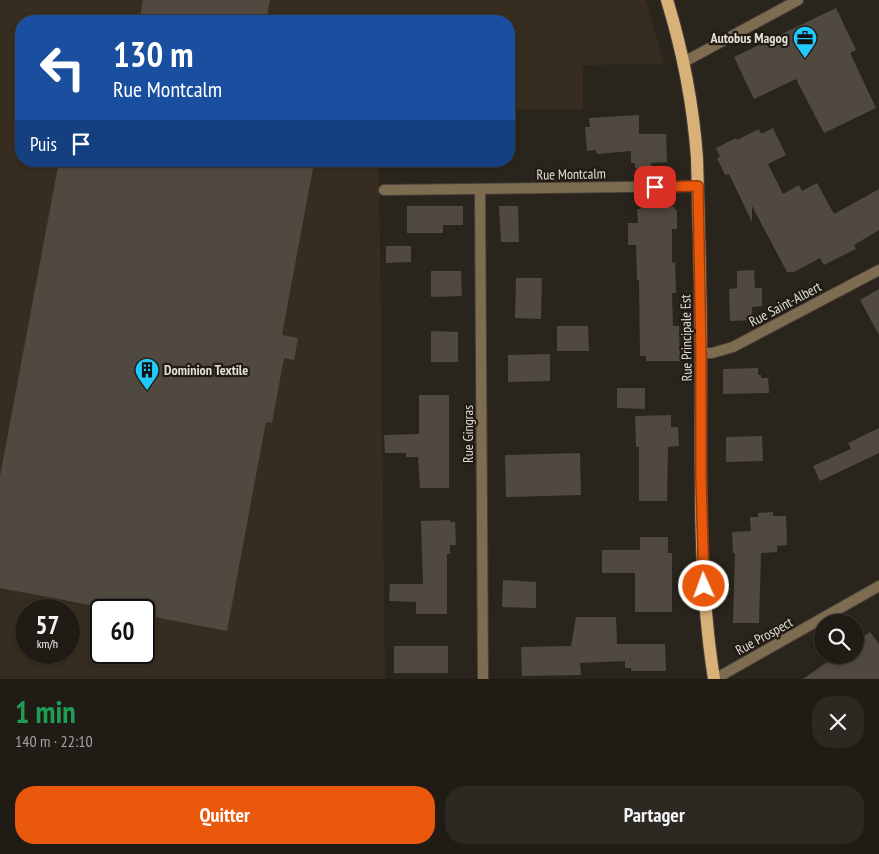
<!DOCTYPE html>
<html lang="fr">
<meta charset="utf-8">
<style>
body{margin:0;font-family:"PT Sans Narrow",sans-serif;background:#2d2922;color:#f1f3f6;height:100vh;display:flex;flex-direction:column;font-size:19px;white-space:nowrap}
*{box-sizing:border-box;margin:0}
p{font-size:16px;color:#a2a1a0}
.icon{flex:none;width:28px;height:28px;fill:none;stroke:currentColor;stroke-width:2;stroke-linecap:round;stroke-linejoin:round}
.map{position:relative;height:679px;overflow:hidden}
.details{display:flex;flex-direction:column;background:#201c15;flex:1}
.details>*{flex:none}
.guide{position:absolute;left:15px;top:15px;width:500px;height:152px;border-radius:20px;box-shadow:0 1px 4px #0004,0 0 0 1px #3d3a34;background:#1a4fa0;color:#fff;overflow:hidden}
.fabs{position:absolute;left:814px;top:614px;display:grid;gap:10px}
.fabs a{display:grid;place-items:center;width:50px;height:50px;border-radius:50%;background:#201c15;box-shadow:0 1px 4px #0004,0 0 0 1px #3d3a34;font-size:25px}
.speed{position:absolute;left:15px;top:599px;display:flex;gap:10px;font-size:25px;font-weight:700;text-align:center}
.speed>*{display:grid;place-content:center;width:65px;height:65px;border-radius:50%;background:#201c15;box-shadow:0 1px 4px #0004,0 0 0 1px #3d3a34;line-height:1}
.speed small{font-size:12px;font-weight:400}
.speed .limit{border:2px solid #111;border-radius:8px;background:#fff;color:#111}
.pin{position:absolute;display:grid;place-items:center;width:42px;height:42px;color:#fff;margin:-21px;border-radius:10px;box-shadow:0 2px 8px #0006}
.me{position:absolute;width:55px;margin:-28px;rotate:358deg;stroke-linejoin:round;filter:drop-shadow(0 0 4px #0008)}
.turn{display:flex;align-items:center;gap:18px;height:105px;padding:0 15px;font-size:22px}
.turn .icon{width:65px;height:65px;stroke-width:2.5}
.turn b{display:block;font-size:35px;line-height:42px}
.then{display:flex;align-items:center;height:48px;padding:0 15px;background:#0003;gap:10px;font-size:19px}
.round{display:grid;place-items:center;flex:none;width:52px;height:52px;border-radius:20px;background:#2d2922}
.overview{display:flex;align-items:center;justify-content:space-between;height:85px;padding:0 15px}
h1{font-size:30px;font-weight:600;line-height:38px;color:#1e9e55}
.button{display:flex;gap:10px;margin-top:auto;padding:10px 15px}
.button a{flex:1;height:58px;border-radius:20px;background:#ea580c;color:#fff;font-size:20px;font-weight:600;line-height:58px;text-align:center}
.button a+a{background:#2d2922;color:#f1f3f6}
.map>svg:first-child{display:block}
</style>
<div class="map">
<svg width="879" height="679" viewBox="0 0 879 679">
<rect width="100%" height="100%" fill="#2a251c"/>
<path fill="#362c1f" fill-rule="evenodd" d="M0 0H646L664 64 583 65V109L509 110V21H21V161H379L385 679H0ZM26 610H69V652H26ZM101 610H144V652H101Z"/>
<g fill="#504940">
<polygon points="143,0 270,0 266,21 139,21"/>
<polygon points="836,8 856,50 850,53 876,108 824,133 796,79 754,99 734,57"/>
<polygon points="639,115 639,134 666,134 667,162 651,163 651,168 635,168 635,163 631,163 631,151 597,154 596,150 587,151 585,127 590,127 589,118"/>
<polygon points="773,128 786,155 768,164 783,194 799,185 802,191 817,183 834,214 879,189 879,230 854,245 856,249 824,265 820,258 794,272 787,272 752,206 752,222 729,174 725,175 717,158 720,157 716,148 736,138 737,140 759,129 761,134"/>
<polygon points="59,161 305,161 314,163 282,335 298,338 294,360 284,358 272,423 266,422 227,631 144,615 144,610 116,610 0,588 0,476"/>
<polygon points="641,203 670,203 670,207 675,207 675,210 677,210 677,229 672,229 672,263 675,262 676,293 672,293 673,326 679,326 680,361 646,361 646,356 640,356 639,280 637,280 636,245 628,245 628,223 638,223 637,209 641,209"/>
<polygon points="407,206 463,206 463,225 443,225 443,233 407,233"/>
<polygon points="499,206 518,206 519,242 501,242"/>
<polygon points="386,246 411,246 411,262 386,263"/>
<polygon points="754,270 755,288 762,288 762,306 752,307 752,320 730,321 729,289 737,288 737,271"/>
<polygon points="431,271 461,271 462,296 431,297"/>
<polygon points="516,278 542,278 541,319 515,318"/>
<polygon points="879,289 879,335 860,300"/>
<polygon points="557,326 588,326 589,351 557,351"/>
<polygon points="431,331 458,332 458,362 431,362"/>
<polygon points="550,354 550,381 508,382 508,355"/>
<polygon points="758,368 758,375 761,375 761,378 768,378 769,393 723,394 723,369"/>
<polygon points="617,388 645,388 645,409 617,408"/>
<polygon points="419,395 449,395 449,488 420,488 418,457 406,457 406,453 385,453 384,435 419,434"/>
<polygon points="671,415 671,427 678,427 679,446 668,447 667,501 639,501 639,447 636,447 635,416"/>
<polygon points="879,428 879,453 820,481 813,466 851,449 848,443"/>
<polygon points="762,436 763,461 726,462 726,437"/>
<polygon points="580,453 581,495 506,497 505,455"/>
<polygon points="773,512 773,516 786,516 787,545 777,546 777,552 761,553 759,623 733,623 735,553 733,553 732,532 751,531 750,517 758,517 758,513"/>
<polygon points="450,520 450,522 455,522 456,545 450,545 450,554 447,554 447,614 416,614 416,602 389,601 390,584 423,584 421,521"/>
<polygon points="640,537 668,537 668,553 672,553 672,612 635,612 635,573 602,573 602,550 640,550"/>
<polygon points="503,580 536,582 536,608 502,607"/>
<polygon points="576,617 616,617 617,644 665,644 666,671 631,671 631,668 625,668 625,661 580,663 581,675 522,676 521,647 571,646"/>
<polygon points="870,632 879,644 879,679 803,679 837,655 855,655 855,642"/>
<rect x="394" y="646" width="54" height="27"/>
</g>
<g fill="none" stroke-linecap="round" stroke-linejoin="round">
<defs>
<g id="street">
<polyline points="684,62 798,0"/>
<polyline points="480,189 483,679"/>
<polyline points="384,190 698,186"/>
<polyline points="701,353 712,353 733,347 879,270"/>
<polyline points="715,679 879,586"/>
</g>
<path id="primary" d="M667 0C683 52 693 103 697 158 699 228 701 299 701 369 701 473 698 577 714 679"/>
</defs>
<use href="#street" stroke="#47423a" stroke-width="12"/>
<use href="#primary" stroke="#47423a" stroke-width="14"/>
<use href="#street" stroke="#7e6c51" stroke-width="10"/>
<use href="#primary" stroke="#d8b179" stroke-width="12"/>
</g>
<g fill="none" stroke-linecap="round" stroke-linejoin="round">
<defs>
<polyline id="route" points="655,187 698,186 701,353 701,480 704,586"/>
</defs>
<use href="#route" stroke="#983908" stroke-width="12"/>
<use href="#route" stroke="#ea580c" stroke-width="9"/>
</g>
<defs>
<symbol id="office-pin" viewBox="-11 -11 22 30"><path d="M0 17L-7.5 6A9.5 9.5 0 1 1 7.5 6Z" fill="#21c9fd" stroke="#211b13"/><path d="M-6-3h4V-5.5h4V-3h4V5H-6ZM-1-4.5V-3h2v-1.5ZM-6 0V1H6V0Z" fill="#111"/></symbol>
<symbol id="building-pin" viewBox="-11 -11 22 30"><path d="M0 17L-7.5 6A9.5 9.5 0 1 1 7.5 6Z" fill="#21c9fd" stroke="#211b13"/><path d="M-4-6H4V6H1V3H-1V6H-4ZM-2.5-4.3h1.7v1.8h-1.7ZM.8-4.3h1.7v1.8H.8ZM-2.5-1h1.7V.8h-1.7ZM.8-1h1.7V.8H.8Z" fill="#111"/></symbol>
</defs>
<g fill-rule="evenodd">
<use href="#office-pin" x="791" y="24" width="28" height="38"/>
<use href="#building-pin" x="133" y="356" width="28" height="38"/>
</g>
<g text-anchor="middle" stroke-width="4.5" stroke-linejoin="round" paint-order="stroke">
<g font-size="14" font-weight="bold" fill="#e1ddd7" stroke="#211b13" text-anchor="end">
<text x="788" y="43">Autobus Magog</text>
<text x="164" y="375" text-anchor="start">Dominion Textile</text>
</g>
<g font-size="14" fill="#e1ddd7" stroke="#211b13">
<text transform="translate(571 174) rotate(-1)" y="5">Rue Montcalm</text>
<text transform="translate(785 304) rotate(-28)" y="5">Rue Saint-Albert</text>
<text transform="translate(686 338) rotate(-91)" y="5">Rue Principale Est</text>
<text transform="translate(468 434) rotate(-90)" y="5">Rue Gingras</text>
<text transform="translate(764 636) rotate(-29)" y="5">Rue Prospect</text>
</g>
</g>
</svg>
<div class="fabs">
<a><svg class="icon" aria-label="search" viewBox="0 0 24 24"><circle cx="10" cy="10" r="6"/><path d="M15 15l6 6"/></svg></a>
</div>
<div class="speed"><div>57<small>km/h</small></div><div class="limit">60</div></div>
<div class="pin" style="left:655px;top:187px;background:#d93025"><svg class="icon" aria-label="arrive" viewBox="0 0 24 24"><path d="M6 21V4h12l-3 4 3 4H6"/></svg></div>
<svg class="me" style="left:704px;top:586px" viewBox="-20 -20 40 40"><circle r="17" fill="#ea580c" stroke="#fff" stroke-width="3"/><path d="M0-11L8 9 0 5-8 9z" fill="#fff"/></svg>
<div class="guide">
<div class="turn"><svg class="icon" aria-label="left" viewBox="0 0 24 24"><path d="M17 20v-9H6M10 6l-5 5 5 5"/></svg><div><b>130 m</b>Rue Montcalm</div></div>
<div class="then">Puis<svg class="icon" aria-label="arrive" viewBox="0 0 24 24"><path d="M6 21V4h12l-3 4 3 4H6"/></svg></div>
</div>
</div>
<section class="details">
<div class="overview"><div><h1>1 min</h1><p>140 m · 22:10</p></div><a class="round"><svg class="icon" aria-label="close" viewBox="0 0 24 24"><path d="M6 6l12 12M18 6L6 18"/></svg></a></div>
<div class="button"><a>Quitter</a><a>Partager</a></div>
</section>
